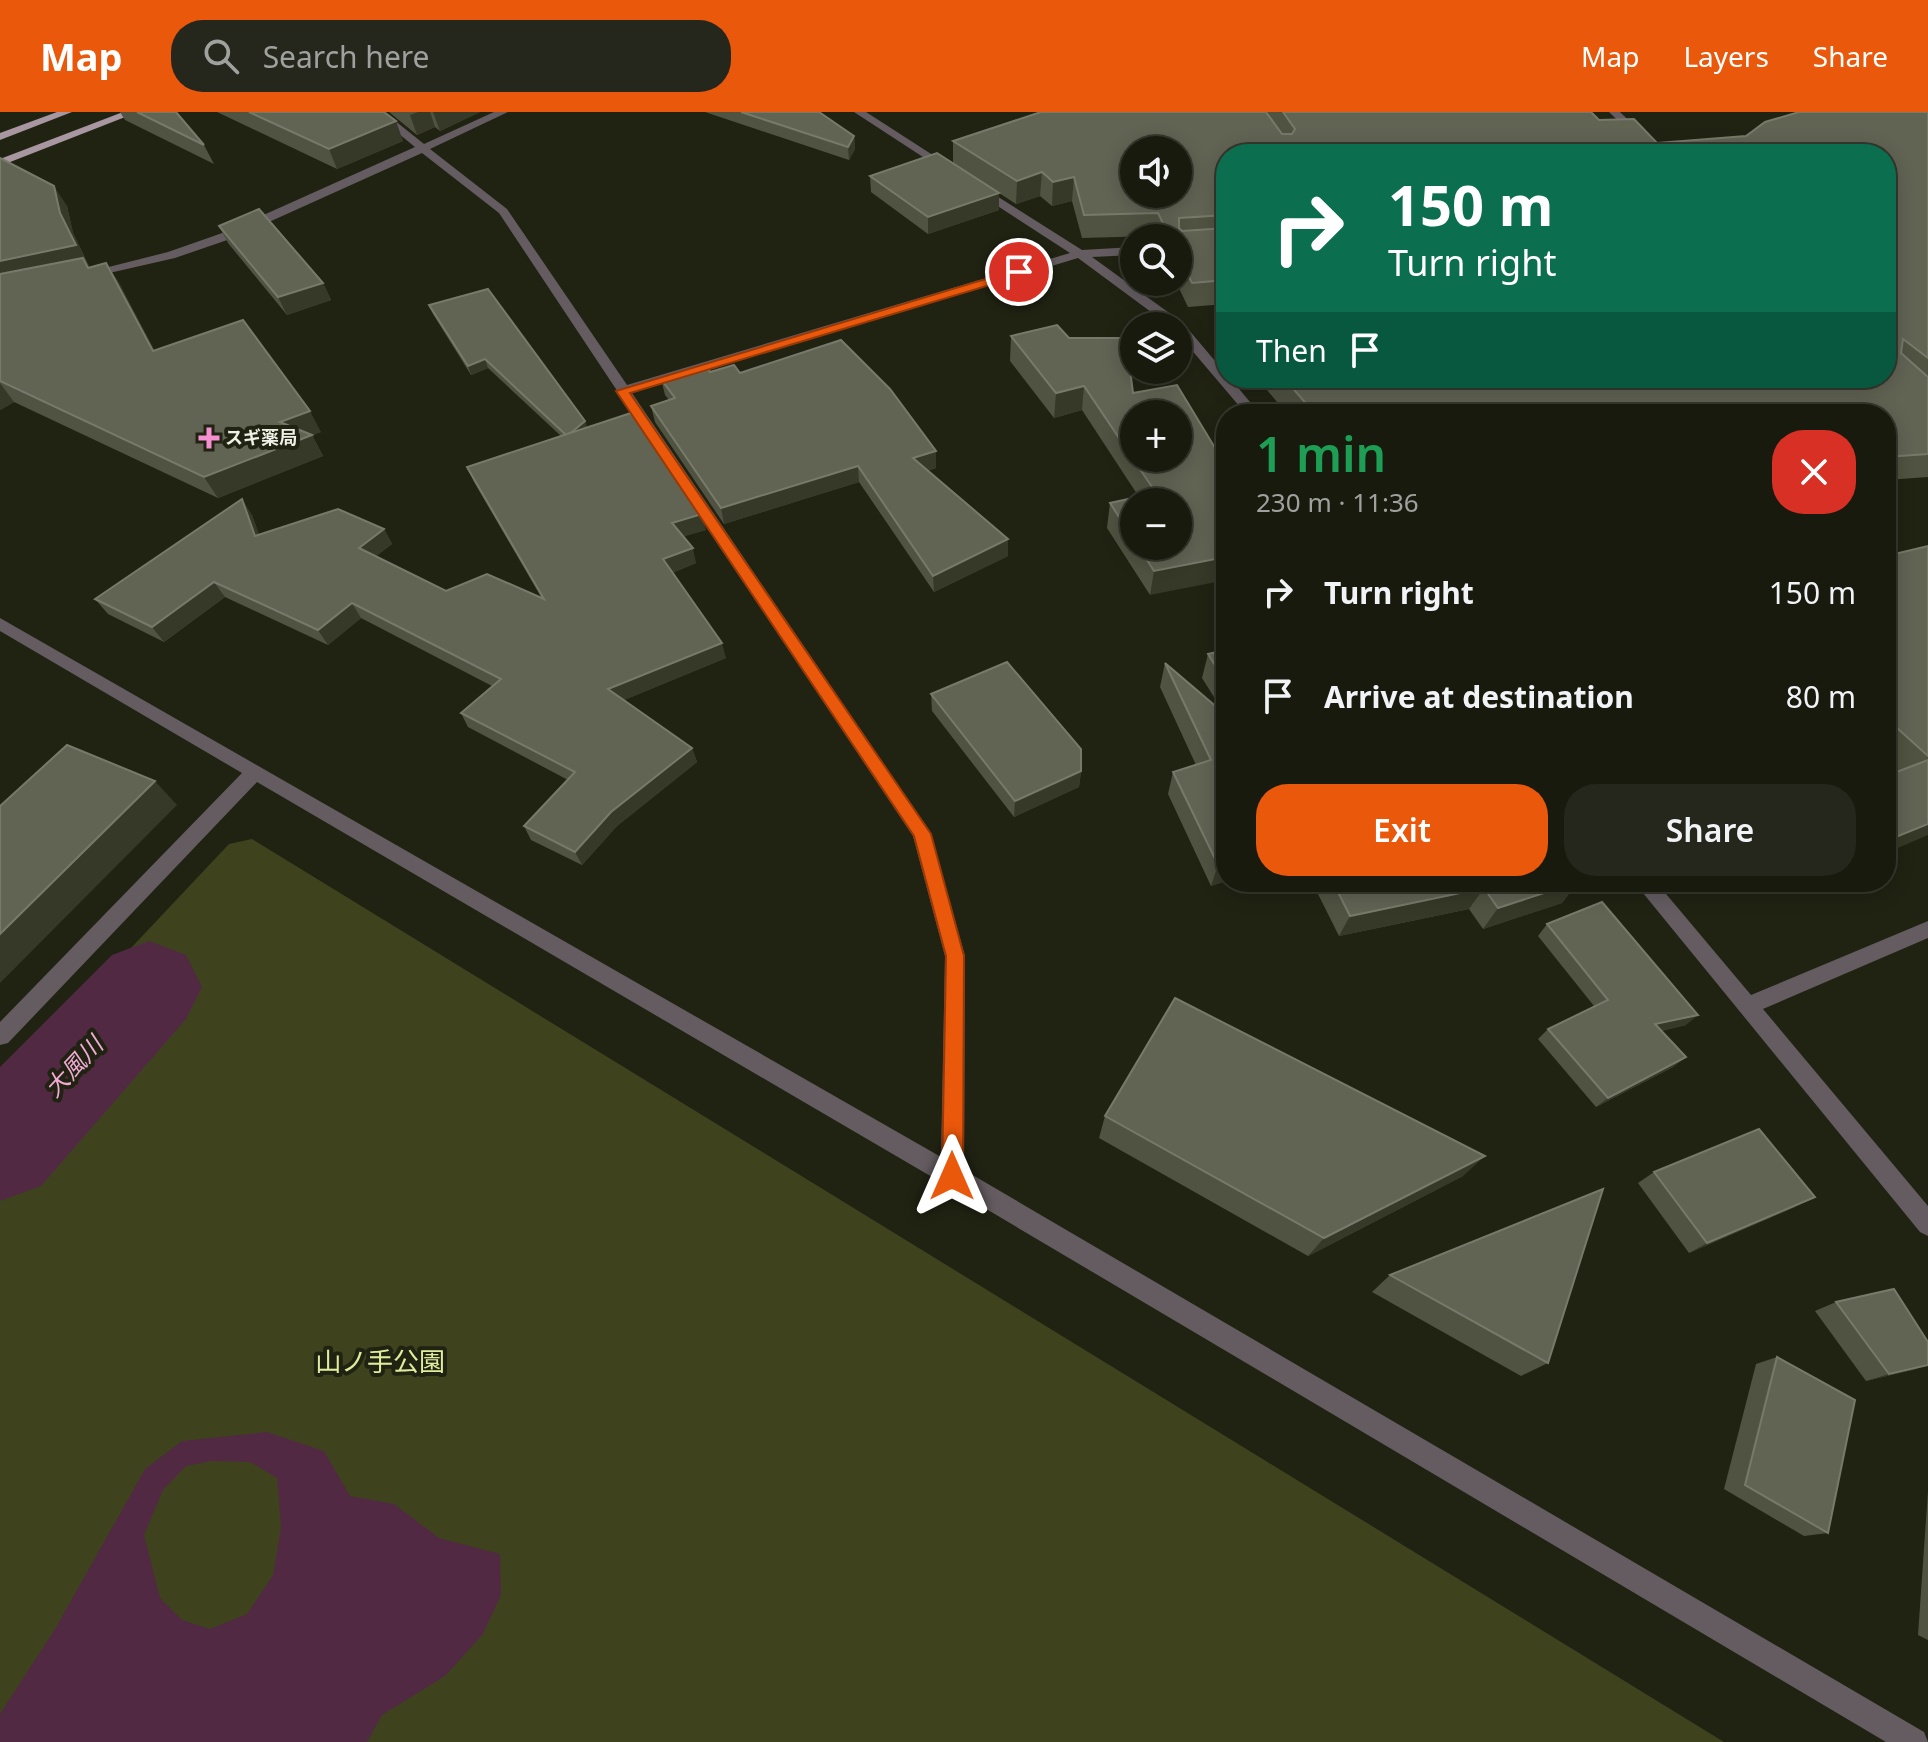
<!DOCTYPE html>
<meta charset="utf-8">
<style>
body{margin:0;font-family:"Noto Sans","Noto Sans JP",sans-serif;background:#25271c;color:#f1f3f6;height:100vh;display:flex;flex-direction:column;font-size:30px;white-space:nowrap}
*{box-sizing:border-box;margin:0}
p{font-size:26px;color:#9fa19e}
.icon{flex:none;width:44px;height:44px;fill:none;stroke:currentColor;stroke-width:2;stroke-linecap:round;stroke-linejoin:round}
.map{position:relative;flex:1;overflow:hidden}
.details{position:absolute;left:1216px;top:292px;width:680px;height:488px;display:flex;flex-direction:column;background:#181a0e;border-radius:32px;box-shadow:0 4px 20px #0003,0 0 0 2px #36382e}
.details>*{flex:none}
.top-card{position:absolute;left:1216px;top:32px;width:680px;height:244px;border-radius:32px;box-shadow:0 4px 20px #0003,0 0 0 2px #36382e;background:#0b6e4f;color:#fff;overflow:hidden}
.controls{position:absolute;left:1120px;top:24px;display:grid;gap:16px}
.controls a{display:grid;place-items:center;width:72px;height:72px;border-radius:50%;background:#181a0e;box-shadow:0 4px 20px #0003,0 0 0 2px #36382e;font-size:40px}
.pin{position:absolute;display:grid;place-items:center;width:68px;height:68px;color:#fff;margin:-34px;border:4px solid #fff;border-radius:50%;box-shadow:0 2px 8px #0007}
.me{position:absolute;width:88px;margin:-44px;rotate:0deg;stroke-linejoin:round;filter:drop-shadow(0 0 6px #0008)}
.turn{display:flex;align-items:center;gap:28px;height:168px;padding:0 40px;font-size:36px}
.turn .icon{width:104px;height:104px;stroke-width:2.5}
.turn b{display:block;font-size:56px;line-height:68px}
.then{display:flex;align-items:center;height:76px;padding:0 40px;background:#0003;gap:16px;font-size:30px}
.round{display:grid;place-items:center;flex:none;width:84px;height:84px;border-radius:32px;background:#25271c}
.head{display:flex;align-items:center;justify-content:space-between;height:136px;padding:0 40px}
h1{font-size:48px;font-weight:600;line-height:60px;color:#1e9e55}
.button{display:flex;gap:16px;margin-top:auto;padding:16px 40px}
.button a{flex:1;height:92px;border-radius:32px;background:#ea580c;color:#fff;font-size:32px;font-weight:600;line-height:92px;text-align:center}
.button a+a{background:#25271c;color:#f1f3f6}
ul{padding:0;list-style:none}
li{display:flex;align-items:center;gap:24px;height:104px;padding:0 40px}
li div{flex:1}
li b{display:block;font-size:30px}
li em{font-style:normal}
header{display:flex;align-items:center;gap:48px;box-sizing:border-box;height:112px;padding:0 40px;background:#ea580c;color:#fff}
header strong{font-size:38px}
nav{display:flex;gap:44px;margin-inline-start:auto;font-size:28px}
.search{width:560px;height:72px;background:#25271c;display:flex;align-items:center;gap:20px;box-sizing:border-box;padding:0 28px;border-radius:32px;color:#9fa19e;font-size:30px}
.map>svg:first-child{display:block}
</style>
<header>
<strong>Map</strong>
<div class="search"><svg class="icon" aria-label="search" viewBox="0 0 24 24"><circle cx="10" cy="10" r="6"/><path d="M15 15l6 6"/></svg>Search here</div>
<nav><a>Map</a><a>Layers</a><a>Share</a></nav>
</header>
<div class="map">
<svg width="1928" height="1630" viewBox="0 0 1928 1630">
<rect width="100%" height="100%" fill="#202312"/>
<polygon fill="#3e431e" points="252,727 1724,1630 0,1630 0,975 229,732"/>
<path fill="#512942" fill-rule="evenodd" d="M267 1320 324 1339 350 1384 394 1392 439 1426 500 1442 501 1483 483 1522 445 1564 382 1603 367 1630H0V1602L55 1517 145 1357 182 1329ZM212 1349 250 1350 277 1366 281 1415 273 1463 247 1502 210 1517 182 1508 160 1486 144 1423 163 1378 186 1354Z"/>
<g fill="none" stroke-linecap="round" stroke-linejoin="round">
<polygon fill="#512942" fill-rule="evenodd" points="149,829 186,843 202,875 186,907 41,1074 0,1089 0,955 112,843"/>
<g fill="#645c60" fill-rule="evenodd">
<polygon points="372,0 384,0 424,32 494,0 508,0 430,37 507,97 627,273 1070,141 973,78 973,74 981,74 1082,138 1134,135 1134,143 1092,145 1183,211 1226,262 1226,266 1230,266 1260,302 1246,302 1178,222 1178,214 1170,214 1078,146 632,281 931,722 965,844 964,1058 1924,1620 1928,1630 1886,1630 944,1072 257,670 8,931 0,933 0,910 242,661 0,519 0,506 941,1045 945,844 913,724 499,101 422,41 236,125 175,146 83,167 77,163 168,140 228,119 415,35"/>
<polygon points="854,0 866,0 956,58 946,60"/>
<polygon points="1609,0 1620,0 1663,42 1652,42"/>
<polygon points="1634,770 1656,770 1751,883 1928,809 1928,826 1763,897 1928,1094 1928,1124 1920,1120"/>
</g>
<g fill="#a897a1" fill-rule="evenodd">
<polygon points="57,0 72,0 0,28 0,21"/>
<polygon points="123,0 138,0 0,54 0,47"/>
</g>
</g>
<g fill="#505341" fill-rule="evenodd">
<polygon points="120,0 176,0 204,33 214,52 125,8"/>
<polygon points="217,0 384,0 403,29 337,57"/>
<polygon points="389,0 480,0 440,19 435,15 417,23"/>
<polygon points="705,0 819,0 854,24 855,37 849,48"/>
<polygon points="1041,0 1591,0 1599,8 1657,31 1746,24 1928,0 1928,365 1886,368 1886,302 1287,302 1267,278 1270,266 1886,266 1226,42 1226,192 1188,195 1176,170 1178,170 1178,126 1156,126 1155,124 1082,126 1072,89 1052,94 1040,84 1016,92 999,81 999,98 928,122 871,80 870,64 953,52 953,29"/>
<polygon points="0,46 67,94 73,121 89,154 88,154 89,155 106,151 119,171 154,238 321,320 312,323 323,344 218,386 14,290 0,298"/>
<polygon points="219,114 323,171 331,188 287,203 228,131"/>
<polygon points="429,193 585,309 587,316 706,418 683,424 696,451 672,461 726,546 624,588 692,636 697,650 617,714 582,753 531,728 524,714 568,668 468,615 461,601 492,574 361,506 328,533 225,485 164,530 108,502 95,487 252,403 259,423 384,417 392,432 376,444 446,479 541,485 474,370 467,355 561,324 488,256 471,263 433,202"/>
<path d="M1011 224 1069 226 1133 281 1226 354 1150 483 1107 416 1110 391 1139 385 1082 298 1054 306 1010 249ZM1134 390 1178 434H1134Z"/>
<polygon points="710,260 740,261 936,356 927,359 1008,427 1008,444 934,480 859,370 724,412 655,310 651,294 669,288 665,283 661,267"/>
<polygon points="1928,434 1928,723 1897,660 1886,650 1886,444"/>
<polygon points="1226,538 1226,769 1211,774 1168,682 1173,660 1196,653 1160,575 1165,551 1224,601 1202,566 1208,542"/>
<polygon points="931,582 1081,659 1079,675 1014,705 932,599"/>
<polygon points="1312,770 1578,770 1562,791 1483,817 1469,797 1339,824"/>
<polygon points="1547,812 1686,913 1661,919 1686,945 1673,955 1596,995 1538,927 1548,917 1594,894 1538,824"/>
<polygon points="1105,1004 1463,1064 1308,1144 1099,1026"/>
<polygon points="1654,1060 1795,1095 1689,1141 1638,1071"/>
<polygon points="1390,1163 1548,1251 1521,1264 1372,1180"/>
<polygon points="1836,1190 1916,1257 1866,1269 1815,1199"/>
<polygon points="1777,1245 1828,1421 1804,1424 1724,1377 1756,1252"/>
<polygon points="1928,1379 1928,1528 1918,1523"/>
</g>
<g fill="#363927">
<polygon points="418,0 430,0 435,15 417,23 410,3"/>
<polygon points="433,0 480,0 440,19"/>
<polygon points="396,9 403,29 337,57 329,37"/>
<polygon points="854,24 855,37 849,48 848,35"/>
<polygon points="1042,60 1040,84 1016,92 1017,69"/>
<polygon points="1074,65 1072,89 1052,94 1053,70"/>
<polygon points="54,74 67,94 73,121 89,154 88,154 96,166 0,173 0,149 60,101"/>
<polygon points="999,81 999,98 928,122 928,105"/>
<polygon points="106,151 119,171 166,260 153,239"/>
<polygon points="323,171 331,188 287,203 278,185"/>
<polygon points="485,247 488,256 471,263 468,254"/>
<polygon points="0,271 14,290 0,298"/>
<polygon points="1084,274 1082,298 1054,306 1056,281"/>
<polygon points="310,299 321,320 312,323 323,344 218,386 204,365 280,310"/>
<polygon points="585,309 588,318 568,324"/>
<polygon points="936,339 936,356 914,363 913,346"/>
<polygon points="858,354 859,370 724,412 721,396"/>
<polygon points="242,387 252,403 265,439 255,424"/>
<polygon points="702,402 706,418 676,427 672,411"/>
<polygon points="384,417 392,432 367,451 359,436"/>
<polygon points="1008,427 1008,444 934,480 933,464"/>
<polygon points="693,436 696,451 667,463 663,447"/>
<polygon points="1226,445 1226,468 1150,483 1154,459"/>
<polygon points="214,470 225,485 164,530 152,515"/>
<polygon points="352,491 361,506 328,533 318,518"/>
<polygon points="722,531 726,546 614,592 608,577"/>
<polygon points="692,636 697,650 617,714 582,753 575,740 611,700"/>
<polygon points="1081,659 1079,675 1014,705 1015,689"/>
<polygon points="155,669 177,693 0,871 0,822"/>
<polygon points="1928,712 1928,723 1886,741 1886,729"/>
<polygon points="1226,750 1226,769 1211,774 1218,753"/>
<polygon points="1578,770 1562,791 1483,817 1498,796"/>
<polygon points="1484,776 1469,797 1339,824 1350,804"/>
<polygon points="1698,903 1686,913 1644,923 1655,912"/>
<polygon points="1686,945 1673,955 1596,995 1608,986"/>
<polygon points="1485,1044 1463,1064 1308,1144 1324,1126"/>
<polygon points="1815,1085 1795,1095 1689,1141 1707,1131"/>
<polygon points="1928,1253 1916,1257 1866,1269 1889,1262"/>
</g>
<g fill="#616453" stroke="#777a6a" stroke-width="2" fill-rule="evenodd">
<polygon points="137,0 176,0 204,33"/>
<polygon points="249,0 384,0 396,9 329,37"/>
<polygon points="741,0 819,0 854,24 848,35"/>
<path d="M1041 0H1266L1282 22H1292L1295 17 1283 0H1591L1599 8 1634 7 1657 31 1746 24 1765 10 1799 0H1928V246L1903 227 1901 241 1928 265V342L1886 345V302H1315L1284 266H1886V42H1226V103L1179 106V116L1182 119 1226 116V168L1192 171 1178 142V126H1170L1158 101 1084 103 1074 65 1053 70 1042 60 1017 69 953 29ZM1134 38H1178V82H1134Z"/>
<polygon points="937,41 999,81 928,105 870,64"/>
<polygon points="0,46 54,74 60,101 76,133 0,149"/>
<polygon points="259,97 323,171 278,185 219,114"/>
<polygon points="83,146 88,156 106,151 153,239 243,208 310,299 280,310 312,323 204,365 0,269 0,162"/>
<polygon points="488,177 585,309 572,320 566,323 485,247 468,254 429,193"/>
<path d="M1057 213 1069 226H1126L1133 281 1177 273 1226 354V445L1154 459 1138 434H1178V390H1134V428L1110 391 1156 381 1084 274 1056 281 1011 224ZM1134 302H1178V346H1134Z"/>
<polygon points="841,228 890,277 936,339 913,346 1008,427 933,464 858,354 721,396 651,294 675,286 661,267 705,254 710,260 734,253 740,261"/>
<polygon points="634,300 702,402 672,411 693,436 663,447 722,531 608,577 692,636 611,700 575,740 524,714 575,660 461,601 501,567 352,491 318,518 214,470 152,515 95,487 242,387 255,424 338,397 384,417 359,436 446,479 487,462 544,487 467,355"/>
<polygon points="1928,434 1928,644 1886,606 1886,444"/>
<polygon points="1226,538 1226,571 1208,542"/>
<polygon points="1007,550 1081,637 1081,659 1015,689 931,582"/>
<polygon points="1165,551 1226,603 1226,750 1218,753 1173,660 1211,648"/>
<polygon points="67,633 155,669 0,822 0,694"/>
<polygon points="1928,648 1928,712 1886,729 1886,664"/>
<polygon points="1333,770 1578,770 1498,796 1484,776 1350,804"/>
<polygon points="1602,790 1698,903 1655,912 1686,945 1608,986 1548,917 1608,888 1547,812"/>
<polygon points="1175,886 1485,1044 1324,1126 1105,1004"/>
<polygon points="1759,1017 1815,1085 1707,1131 1654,1060"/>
<polygon points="1603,1077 1548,1251 1390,1163"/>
<polygon points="1894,1177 1928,1230 1928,1253 1889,1262 1836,1190"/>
<polygon points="1777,1245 1855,1288 1828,1421 1745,1373"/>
</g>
<polygon fill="#ea580c" stroke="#983908" stroke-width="2" points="1019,157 1023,158 1023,163 630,281 931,722 964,844 963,1064 960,1071 952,1074 945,1071 942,1064 946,844 914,724 616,279"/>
<path fill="#f690d0" stroke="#202312" stroke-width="3" d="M205 314h8v8h8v8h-8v8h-8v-8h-8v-8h8z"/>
<g text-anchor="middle" stroke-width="8" stroke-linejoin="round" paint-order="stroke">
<g font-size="18" font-weight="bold" fill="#eff1e6" stroke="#202312" text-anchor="start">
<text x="225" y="332">スギ薬局</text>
</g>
<g font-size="24" font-style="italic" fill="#f2aad5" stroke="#202312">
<text transform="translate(74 955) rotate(-47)" y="8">大風川</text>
</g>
<g font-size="26" fill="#dfec9e" stroke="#202312">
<text x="380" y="1259">山ノ手公園</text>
</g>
</g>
</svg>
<div class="controls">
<a><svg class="icon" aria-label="sound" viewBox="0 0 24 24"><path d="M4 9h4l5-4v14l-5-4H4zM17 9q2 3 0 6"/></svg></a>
<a><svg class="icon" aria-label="search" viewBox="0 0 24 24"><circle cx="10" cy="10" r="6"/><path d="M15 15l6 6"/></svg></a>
<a><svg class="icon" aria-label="layers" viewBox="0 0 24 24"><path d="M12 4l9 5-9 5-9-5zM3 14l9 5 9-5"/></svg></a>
<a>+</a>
<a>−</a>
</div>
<div class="pin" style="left:1019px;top:160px;background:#d93025"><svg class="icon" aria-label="arrive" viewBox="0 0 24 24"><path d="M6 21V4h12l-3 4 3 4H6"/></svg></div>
<svg class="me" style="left:952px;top:1064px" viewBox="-20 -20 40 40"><path d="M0-17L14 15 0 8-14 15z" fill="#ea580c" stroke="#fff" stroke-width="4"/></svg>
<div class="top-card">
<div class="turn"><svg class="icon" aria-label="right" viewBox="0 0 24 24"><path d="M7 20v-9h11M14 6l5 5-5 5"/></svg><div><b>150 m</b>Turn right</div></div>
<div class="then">Then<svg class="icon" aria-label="arrive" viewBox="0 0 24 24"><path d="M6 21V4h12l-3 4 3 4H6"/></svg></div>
</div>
<section class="details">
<div class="head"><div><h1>1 min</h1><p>230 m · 11:36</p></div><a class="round" style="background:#d93025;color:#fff"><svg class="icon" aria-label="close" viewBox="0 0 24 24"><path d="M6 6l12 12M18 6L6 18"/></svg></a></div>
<ul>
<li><svg class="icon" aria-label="right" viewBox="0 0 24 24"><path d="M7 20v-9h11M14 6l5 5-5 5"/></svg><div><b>Turn right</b></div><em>150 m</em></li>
<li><svg class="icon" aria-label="arrive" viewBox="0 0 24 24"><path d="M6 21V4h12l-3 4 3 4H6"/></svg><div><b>Arrive at destination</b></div><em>80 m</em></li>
</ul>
<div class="button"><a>Exit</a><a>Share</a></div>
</section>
</div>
